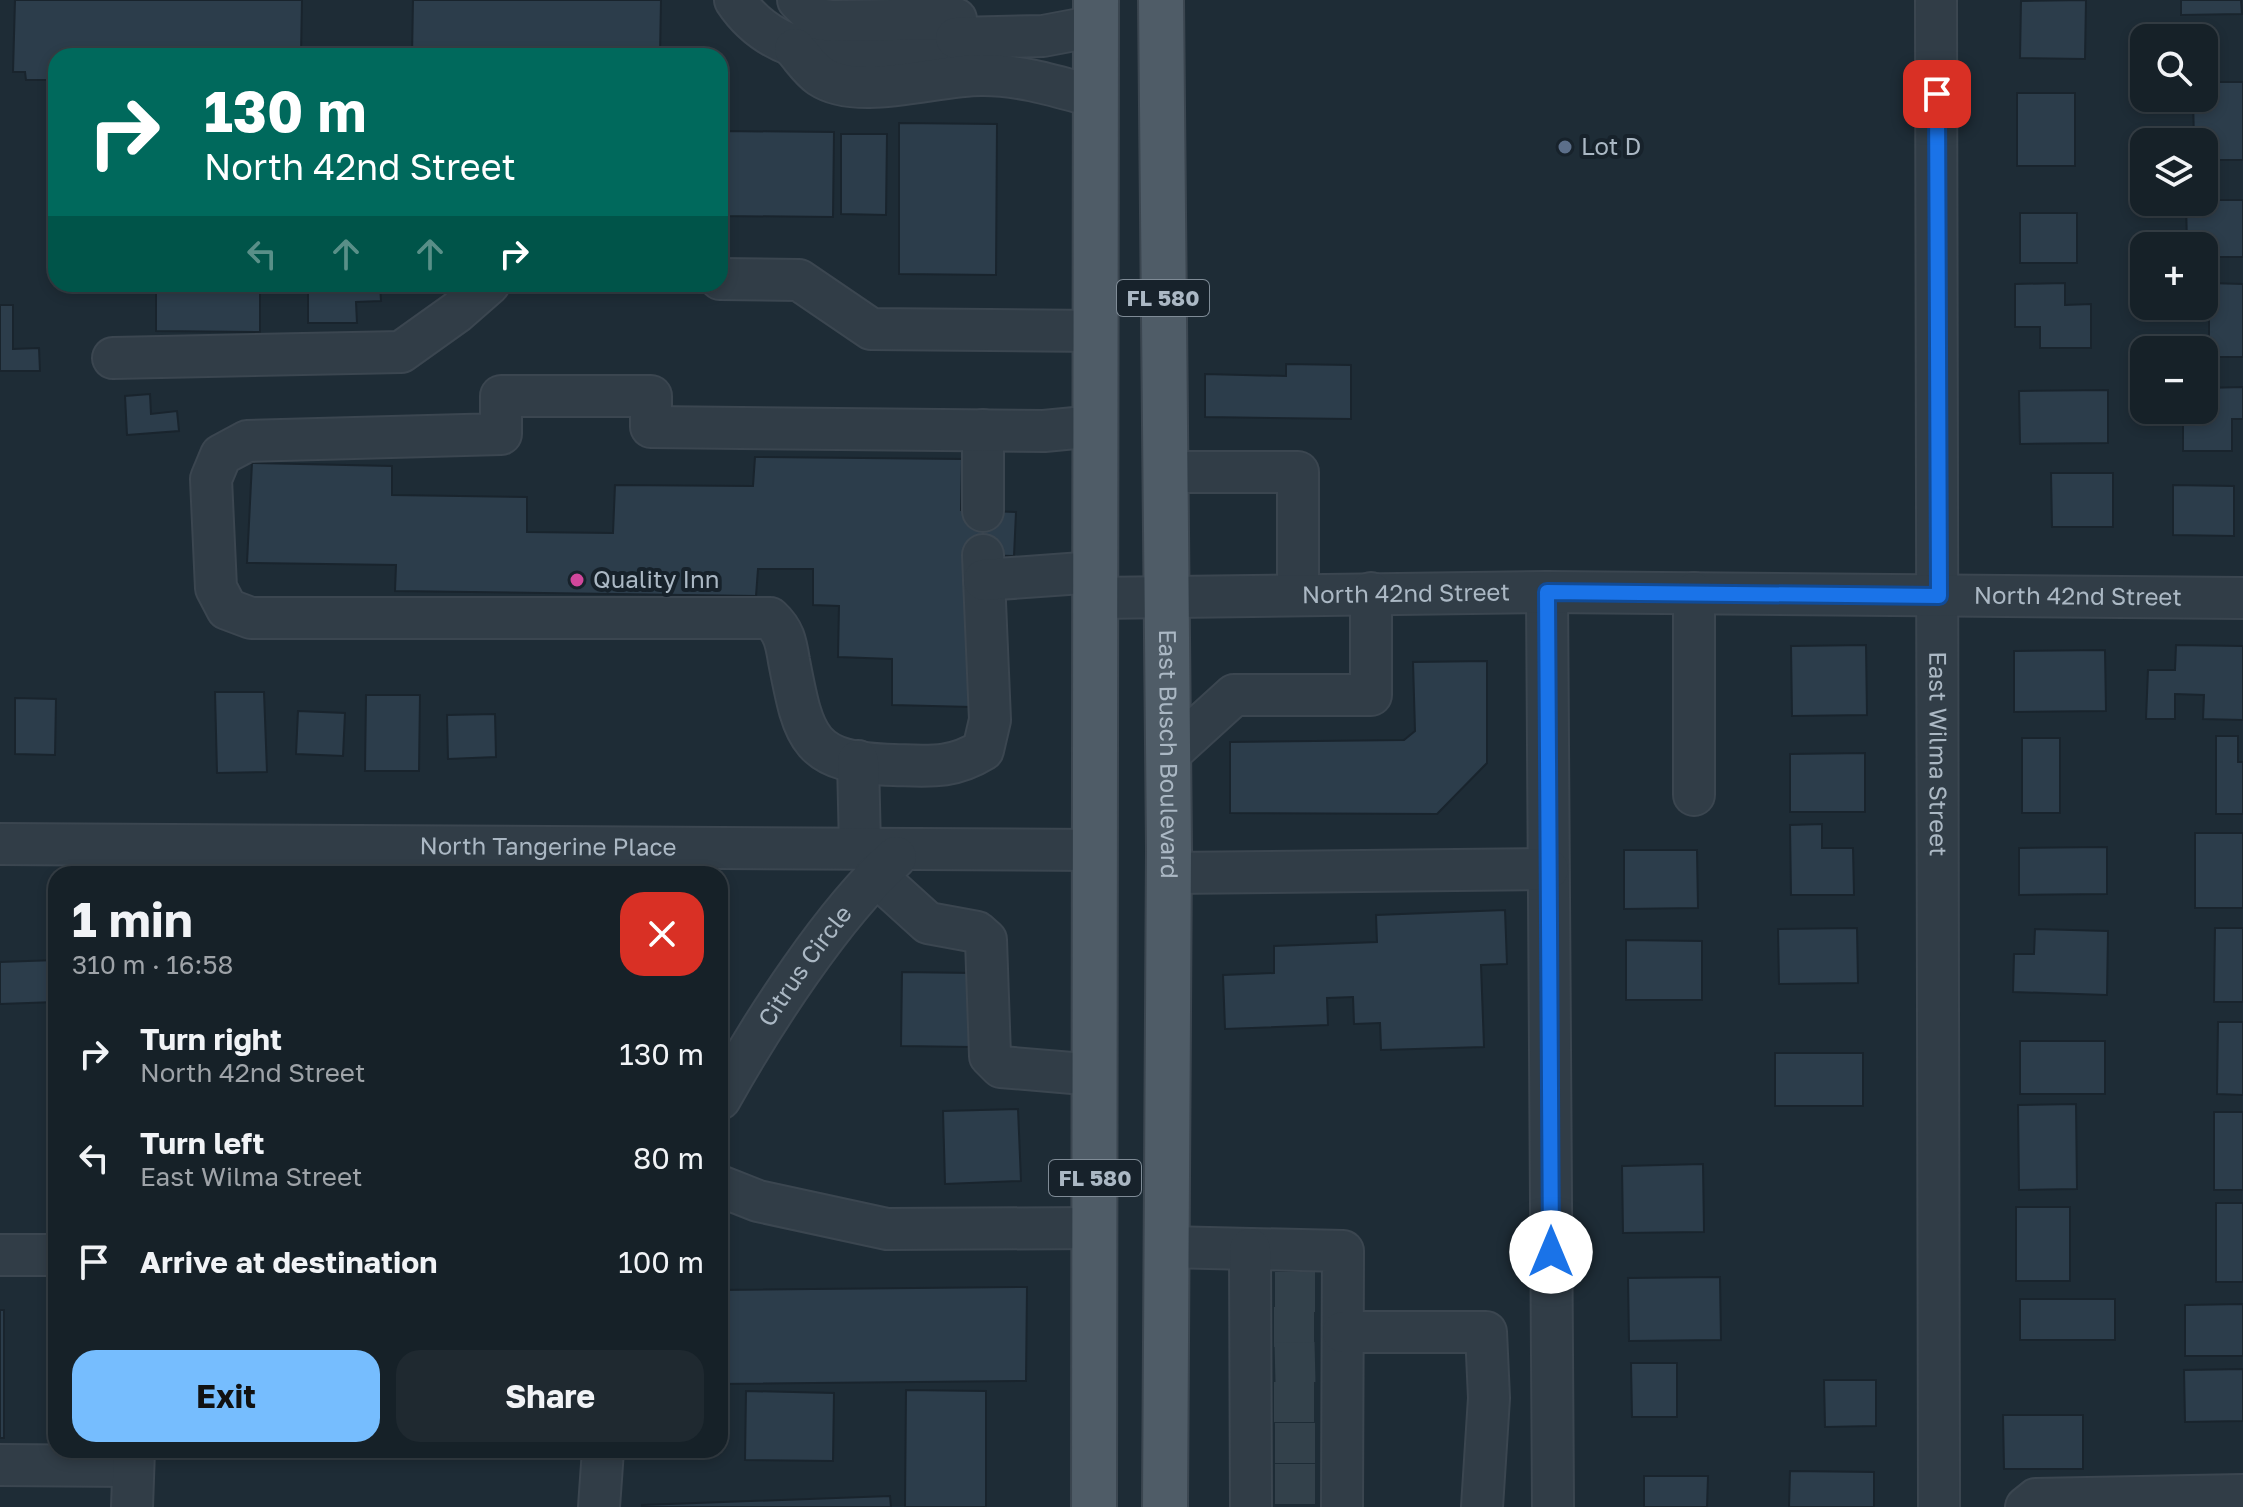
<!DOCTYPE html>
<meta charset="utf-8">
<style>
body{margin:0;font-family:"Golos Text",sans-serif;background:#1f2930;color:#f1f3f6;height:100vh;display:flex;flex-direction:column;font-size:30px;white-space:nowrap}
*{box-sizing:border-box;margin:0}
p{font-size:26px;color:#9ea3a8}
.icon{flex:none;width:44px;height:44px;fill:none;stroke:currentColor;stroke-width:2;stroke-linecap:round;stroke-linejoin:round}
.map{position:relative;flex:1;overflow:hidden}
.panel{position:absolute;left:48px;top:866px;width:680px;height:592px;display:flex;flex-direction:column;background:#162128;border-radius:24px;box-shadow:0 4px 12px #0003,0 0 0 2px #353e45}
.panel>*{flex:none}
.top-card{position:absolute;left:48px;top:48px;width:680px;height:244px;border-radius:24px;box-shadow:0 4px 12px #0003,0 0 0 2px #353e45;background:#00695c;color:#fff;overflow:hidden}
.fabs{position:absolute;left:2130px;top:24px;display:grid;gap:16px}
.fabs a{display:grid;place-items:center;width:88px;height:88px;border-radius:16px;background:#162128;box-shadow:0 4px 12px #0003,0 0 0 2px #353e45;font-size:40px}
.pin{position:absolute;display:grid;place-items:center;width:68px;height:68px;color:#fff;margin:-34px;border-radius:16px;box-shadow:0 4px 12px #0006}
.me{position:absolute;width:88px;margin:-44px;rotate:0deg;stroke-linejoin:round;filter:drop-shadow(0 0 6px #0008)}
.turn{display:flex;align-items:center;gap:28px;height:168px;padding:0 24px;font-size:36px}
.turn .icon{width:104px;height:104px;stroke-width:2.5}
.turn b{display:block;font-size:56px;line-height:68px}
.lanes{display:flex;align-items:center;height:76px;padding:0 24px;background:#0003;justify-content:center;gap:40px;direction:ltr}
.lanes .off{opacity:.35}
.round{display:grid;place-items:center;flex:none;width:84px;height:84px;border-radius:24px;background:#1f2930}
.head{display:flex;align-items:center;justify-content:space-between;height:136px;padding:0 24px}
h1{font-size:48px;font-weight:700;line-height:60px}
.cta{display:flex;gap:16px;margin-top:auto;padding:16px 24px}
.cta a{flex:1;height:92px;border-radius:24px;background:#76bdfe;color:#111;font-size:32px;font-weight:700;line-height:92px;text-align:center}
.cta a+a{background:#1f2930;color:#f1f3f6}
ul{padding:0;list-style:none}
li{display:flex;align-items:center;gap:24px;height:104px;padding:0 24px}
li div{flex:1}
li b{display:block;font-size:30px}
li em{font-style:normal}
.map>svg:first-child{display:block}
</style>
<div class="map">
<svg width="2243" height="1507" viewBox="0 0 2243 1507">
<rect width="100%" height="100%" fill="#1e2c36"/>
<g fill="#2c3d4b" stroke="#19242d" stroke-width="2">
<polygon points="15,0 302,0 301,56 56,56 56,80 26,80 25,72 13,72"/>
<polygon points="413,0 661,0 660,56 412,56"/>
<polygon points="2086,0 2085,59 2020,58 2021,1"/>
<polygon points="2181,0 2241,0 2242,14 2181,15"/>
<polygon points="2204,82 2243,82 2243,160 2204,160 2204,142 2194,142 2193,98 2204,98"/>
<rect x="2017" y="93" width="58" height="73"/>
<polygon points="899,123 997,124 996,275 899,274"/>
<polygon points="720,131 834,132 833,217 720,216"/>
<polygon points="841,134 887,134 886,215 841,214"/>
<polygon points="2204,200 2243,200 2243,257 2204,257 2204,246 2187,246 2186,202"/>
<rect x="2020" y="213" width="57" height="50"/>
<polygon points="2065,283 2065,305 2091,304 2091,348 2040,348 2040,327 2015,327 2015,284"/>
<polygon points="2209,283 2243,284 2243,357 2209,357"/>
<polygon points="156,284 260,284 260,332 156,331"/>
<polygon points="308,284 380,284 381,301 356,302 357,323 308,323"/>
<polygon points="0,305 13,305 13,349 39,348 40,371 0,371"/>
<polygon points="1286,364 1351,365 1351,419 1205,417 1205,374 1286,376"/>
<polygon points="2243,387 2243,419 2232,419 2232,451 2183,451 2183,410 2204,410 2204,388"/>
<polygon points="2108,390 2108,443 2020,444 2019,391"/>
<polygon points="150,394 151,414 177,411 179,431 127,435 125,396"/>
<polygon points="755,457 962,459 961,510 1016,512 1014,556 974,555 972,707 892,705 892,659 838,657 839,606 813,605 813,569 758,569 756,596 395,591 396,565 247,563 252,463 392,466 392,495 527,497 527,532 613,533 615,485 753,486"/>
<polygon points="2051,473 2113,473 2113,527 2052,527"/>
<polygon points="2173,485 2234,486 2234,536 2173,535"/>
<polygon points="1866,645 1867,715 1792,716 1791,646"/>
<polygon points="2176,645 2243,646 2243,720 2203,719 2204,695 2175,694 2175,719 2146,719 2148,670 2175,670"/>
<polygon points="2105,650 2106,711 2014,712 2014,651"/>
<polygon points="1487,661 1487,763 1437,814 1230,813 1230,742 1404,740 1415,731 1413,662"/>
<polygon points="215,692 264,692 267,772 217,773"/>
<polygon points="366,695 420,695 419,771 365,771"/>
<polygon points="15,698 56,699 55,755 15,754"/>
<polygon points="298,711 345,713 343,756 296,754"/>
<polygon points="495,714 496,757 448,759 447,715"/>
<polygon points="2216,736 2238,736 2238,762 2243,762 2243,814 2216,814"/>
<rect x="2022" y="738" width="38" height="75"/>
<polygon points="1865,753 1865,812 1790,812 1790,754"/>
<polygon points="1822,824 1822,848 1853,848 1854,895 1791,895 1790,825"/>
<rect x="2195" y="833" width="48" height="75"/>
<polygon points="2107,847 2107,894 2019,895 2019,848"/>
<polygon points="1624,850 1697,850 1698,908 1624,909"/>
<polygon points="1505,910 1507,964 1481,965 1484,1047 1381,1050 1380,1023 1354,1024 1353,997 1327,998 1328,1025 1225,1029 1223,975 1274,973 1274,946 1377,942 1376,915"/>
<polygon points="1857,928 1858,983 1779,984 1778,929"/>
<polygon points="2215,928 2243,928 2243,1002 2214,1002"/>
<polygon points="2035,929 2108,931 2107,995 2013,992 2014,954 2034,954"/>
<polygon points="1626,940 1702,941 1702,1000 1626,1000"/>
<polygon points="56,960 56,1002 0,1004 0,962"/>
<polygon points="902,972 973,973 972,1047 901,1046"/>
<polygon points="2218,1022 2243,1022 2243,1095 2217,1094"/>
<rect x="2020" y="1041" width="85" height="53"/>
<rect x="1775" y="1053" width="88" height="53"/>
<polygon points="2076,1104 2077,1189 2019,1190 2018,1105"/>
<polygon points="1018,1109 1021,1181 945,1184 943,1111"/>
<rect x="2214" y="1112" width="29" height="78"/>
<polygon points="1703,1164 1704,1232 1623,1233 1622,1166"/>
<rect x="2216" y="1203" width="27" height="79"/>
<rect x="2016" y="1207" width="54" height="74"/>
<polygon points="1720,1277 1721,1340 1629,1341 1628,1278"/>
<polygon points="1027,1287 1026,1381 720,1384 720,1290"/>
<rect x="2020" y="1299" width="95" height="41"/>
<polygon points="2243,1304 2243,1356 2185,1356 2185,1305"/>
<rect x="0" y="1310" width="4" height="128"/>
<polygon points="1631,1363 1677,1363 1677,1417 1632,1417"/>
<polygon points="2243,1369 2243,1421 2185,1422 2184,1370"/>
<polygon points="1824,1380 1876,1380 1876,1426 1825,1427"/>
<polygon points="906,1390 986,1391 986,1507 905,1507"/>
<polygon points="746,1391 834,1393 833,1461 745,1460"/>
<polygon points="2003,1415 2083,1415 2083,1469 2004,1469"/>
<polygon points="1790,1471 1874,1472 1874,1507 1789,1507"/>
<polygon points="1644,1476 1708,1476 1707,1507 1644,1507"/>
<polygon points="890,1496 891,1507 642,1507 642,1505"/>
</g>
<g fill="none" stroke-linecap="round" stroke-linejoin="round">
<g stroke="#33414b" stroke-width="40" stroke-dasharray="40 20" stroke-linecap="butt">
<polyline points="1275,1292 1316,1292"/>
<polyline points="1274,1327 1316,1327"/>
<polyline points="1275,1363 1316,1362"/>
<polyline points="1274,1402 1315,1402"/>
<polyline points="1275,1443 1315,1443"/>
<polyline points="1275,1484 1315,1484"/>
</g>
<defs>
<g id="minor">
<path d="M735 0C784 74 879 55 956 53"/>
<polyline points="798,0 817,19 832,21 956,19 956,75"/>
<path id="s1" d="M1936 0 1939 1507"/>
<polyline points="956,38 1043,36 1096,26"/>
<path d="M795 49C803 58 810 69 820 76 859 102 938 74 983 75 1022 75 1059 87 1096 97"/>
<polyline points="720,279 799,280 871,329 1096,331"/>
<polyline points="113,358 401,352 457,312 489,284"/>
<polyline points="983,430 983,511"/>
<polyline points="1164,472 1298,472 1298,593"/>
<path d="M983 555 990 720 983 750C952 769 930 766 894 765 808 763 804 739 789 661 786 642 784 631 770 618H251L227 609 216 588 211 479 221 455 247 441 501 434V396H651V427L1044 431 1096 426"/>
<polyline points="984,580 1096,572"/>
<polyline points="1547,592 1553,1507"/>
<path id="s2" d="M1096 598 1547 592 2243 598"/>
<polyline points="1168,755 1234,695 1371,695 1371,593"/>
<polyline points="858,761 860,848"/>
<polyline points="1694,795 1694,593"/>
<path id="s3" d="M0 844 1096 850"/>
<polyline points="1169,873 1548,869"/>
<polyline points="875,875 928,923 977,932 986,940 990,1056 1001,1067 1096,1075"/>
<path id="s4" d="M720 1099C762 1024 833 913 896 857"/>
<polyline points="720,1186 758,1201 887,1229 1095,1228"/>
<polyline points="1167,1247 1343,1251 1342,1507"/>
<polyline points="1250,1249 1251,1507"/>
<polyline points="0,1255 56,1255"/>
<polyline points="1343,1332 1486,1332 1489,1398 1482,1507"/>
<polyline points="0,1465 133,1466"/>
<polyline points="132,1507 134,1450"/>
<polyline points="599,1507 603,1450"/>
<polyline points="2026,1507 2036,1499 2243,1495"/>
</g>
<g id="major">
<path id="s5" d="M1161 0 1169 850 1165 1507"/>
<polyline points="1094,1507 1096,0"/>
</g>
</defs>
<use href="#minor" stroke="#3b4650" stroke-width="44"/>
<use href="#major" stroke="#3b4650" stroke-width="48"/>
<use href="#minor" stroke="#313d47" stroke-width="40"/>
<use href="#major" stroke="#4f5c67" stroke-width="44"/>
</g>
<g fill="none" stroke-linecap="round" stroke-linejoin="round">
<defs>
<polyline id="route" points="1551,1252 1547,592 1939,596 1937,94"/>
</defs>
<use href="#route" stroke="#114b97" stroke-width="20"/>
<use href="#route" stroke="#1a73e8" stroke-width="14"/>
</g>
<circle fill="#5c6f8a" stroke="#17222b" stroke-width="3" cx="1565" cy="147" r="8"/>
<circle fill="#d1479c" stroke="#17222b" stroke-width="3" cx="577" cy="580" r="8"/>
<g text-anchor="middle" stroke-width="8" stroke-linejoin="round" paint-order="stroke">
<g fill="#17222b" stroke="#7f8b96" stroke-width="2">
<rect x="1117" y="280" width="92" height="36" rx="6"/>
<rect x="1049" y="1160" width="92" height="36" rx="6"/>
</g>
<g font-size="22" font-weight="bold" fill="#abb8c4">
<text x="1163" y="306">FL 580</text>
<text x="1095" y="1186">FL 580</text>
</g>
<g font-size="24" fill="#abb8c4" stroke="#17222b" text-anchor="start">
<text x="1581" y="155">Lot D</text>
<text x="593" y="588">Quality Inn</text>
</g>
<g font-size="24" fill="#abb8c4" stroke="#17222b">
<text dy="8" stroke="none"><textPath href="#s2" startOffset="310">North 42nd Street</textPath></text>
<text dy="8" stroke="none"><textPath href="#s2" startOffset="982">North 42nd Street</textPath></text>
<text dy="8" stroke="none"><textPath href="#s5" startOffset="754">East Busch Boulevard</textPath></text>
<text dy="8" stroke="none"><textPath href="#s1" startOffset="754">East Wilma Street</textPath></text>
<text dy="8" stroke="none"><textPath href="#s3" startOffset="548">North Tangerine Place</textPath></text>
<text dy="8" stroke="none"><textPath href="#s4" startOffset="158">Citrus Circle</textPath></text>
</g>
</g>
</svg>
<div class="fabs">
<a><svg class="icon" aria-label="search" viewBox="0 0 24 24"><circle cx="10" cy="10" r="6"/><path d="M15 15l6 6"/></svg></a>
<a><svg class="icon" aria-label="layers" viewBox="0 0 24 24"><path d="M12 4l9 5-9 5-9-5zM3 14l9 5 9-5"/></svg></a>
<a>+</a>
<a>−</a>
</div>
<div class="pin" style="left:1937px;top:94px;background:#d93025"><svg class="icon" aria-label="arrive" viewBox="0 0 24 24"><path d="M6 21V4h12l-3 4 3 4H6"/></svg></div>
<svg class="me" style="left:1551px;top:1252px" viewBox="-20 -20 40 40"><circle r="19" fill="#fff"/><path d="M0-13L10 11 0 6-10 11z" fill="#1a73e8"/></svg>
<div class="top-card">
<div class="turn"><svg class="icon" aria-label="right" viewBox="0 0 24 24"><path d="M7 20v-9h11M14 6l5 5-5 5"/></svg><div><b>130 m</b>North 42nd Street</div></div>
<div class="lanes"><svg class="icon off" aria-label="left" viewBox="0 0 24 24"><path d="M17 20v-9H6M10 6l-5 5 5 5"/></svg><svg class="icon off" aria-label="ahead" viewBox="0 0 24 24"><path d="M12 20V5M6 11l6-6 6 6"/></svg><svg class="icon off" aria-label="ahead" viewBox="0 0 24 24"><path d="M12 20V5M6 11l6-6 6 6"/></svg><svg class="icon" aria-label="right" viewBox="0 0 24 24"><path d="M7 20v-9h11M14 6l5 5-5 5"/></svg></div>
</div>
<section class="panel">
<div class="head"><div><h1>1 min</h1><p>310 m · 16:58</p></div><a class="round" style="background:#d93025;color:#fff"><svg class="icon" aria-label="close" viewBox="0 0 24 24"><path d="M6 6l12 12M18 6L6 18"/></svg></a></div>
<ul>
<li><svg class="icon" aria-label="right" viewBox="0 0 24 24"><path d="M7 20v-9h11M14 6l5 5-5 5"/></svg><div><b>Turn right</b><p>North 42nd Street</p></div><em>130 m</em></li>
<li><svg class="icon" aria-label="left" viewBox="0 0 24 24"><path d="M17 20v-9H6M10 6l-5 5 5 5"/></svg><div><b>Turn left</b><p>East Wilma Street</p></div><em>80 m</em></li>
<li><svg class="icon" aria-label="arrive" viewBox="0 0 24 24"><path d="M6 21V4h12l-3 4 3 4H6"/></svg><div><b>Arrive at destination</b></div><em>100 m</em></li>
</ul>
<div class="cta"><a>Exit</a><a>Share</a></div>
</section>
</div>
